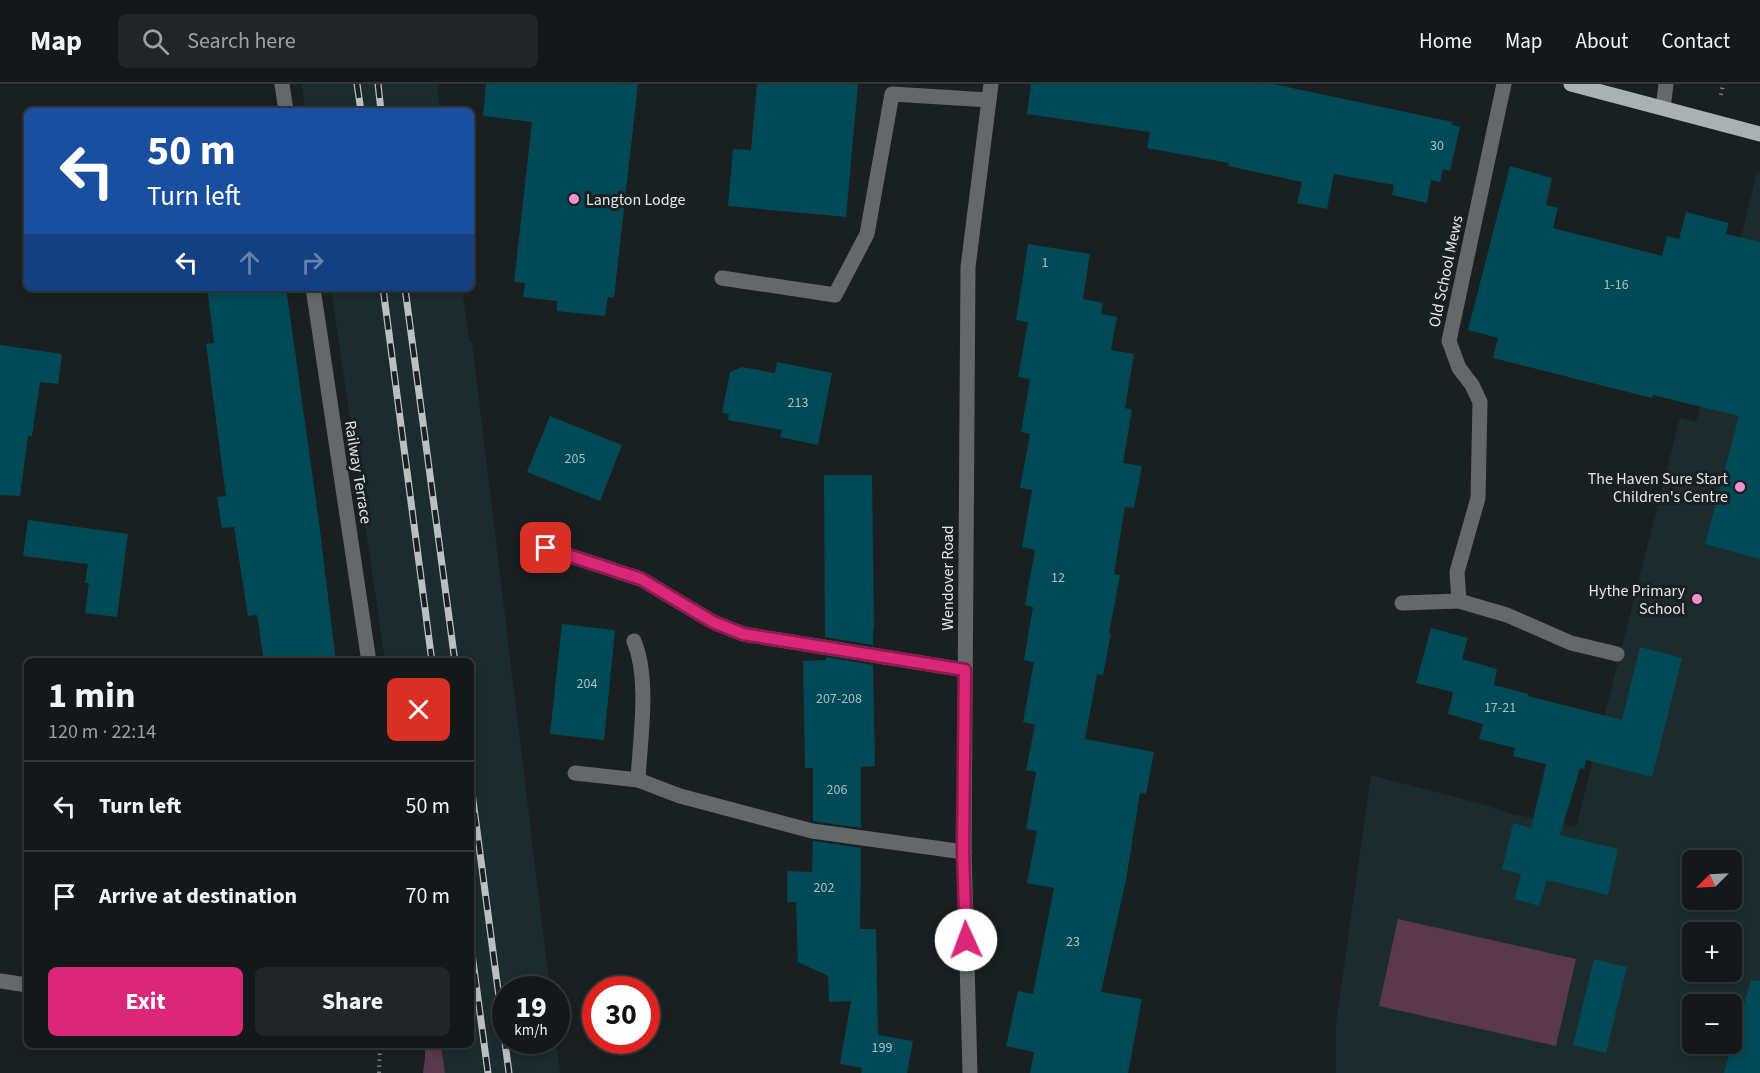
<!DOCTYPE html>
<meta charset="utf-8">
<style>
body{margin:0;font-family:"Source Sans 3",sans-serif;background:#212527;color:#f1f3f6;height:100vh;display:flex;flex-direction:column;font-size:22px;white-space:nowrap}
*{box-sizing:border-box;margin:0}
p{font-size:20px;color:#9da0a2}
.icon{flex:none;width:33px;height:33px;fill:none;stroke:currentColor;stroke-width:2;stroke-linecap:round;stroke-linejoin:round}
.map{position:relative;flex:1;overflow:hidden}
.side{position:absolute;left:24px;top:574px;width:450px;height:390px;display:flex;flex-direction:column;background:#14181a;border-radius:9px;box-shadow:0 3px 9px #0003,0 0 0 2px #333739}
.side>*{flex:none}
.top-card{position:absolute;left:24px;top:24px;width:450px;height:183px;border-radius:9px;box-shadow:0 3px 9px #0003,0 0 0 2px #333739;background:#1a4fa0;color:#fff;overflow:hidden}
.needle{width:39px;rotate:246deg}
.tools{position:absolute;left:1682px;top:766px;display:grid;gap:12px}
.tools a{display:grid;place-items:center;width:60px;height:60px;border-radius:9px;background:#14181a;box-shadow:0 3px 9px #0003,0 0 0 2px #333739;font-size:30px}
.speed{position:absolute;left:492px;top:892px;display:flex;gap:12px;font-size:30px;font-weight:700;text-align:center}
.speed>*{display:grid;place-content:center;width:78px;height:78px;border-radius:50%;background:#14181a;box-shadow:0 3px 9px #0003,0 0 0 2px #333739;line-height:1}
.speed small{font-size:15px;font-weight:400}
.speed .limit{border:9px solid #d22;background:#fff;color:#111}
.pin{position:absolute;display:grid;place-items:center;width:51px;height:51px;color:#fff;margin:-26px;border-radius:12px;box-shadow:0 3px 9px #0006}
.me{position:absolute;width:66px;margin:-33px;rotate:358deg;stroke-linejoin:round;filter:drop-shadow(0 0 4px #0008)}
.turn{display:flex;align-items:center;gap:21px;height:126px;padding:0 24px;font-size:27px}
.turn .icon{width:78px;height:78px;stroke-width:2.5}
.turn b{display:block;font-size:42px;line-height:51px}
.lanes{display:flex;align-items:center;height:57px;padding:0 24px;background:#0003;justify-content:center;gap:30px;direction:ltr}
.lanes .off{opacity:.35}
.round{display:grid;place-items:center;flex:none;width:63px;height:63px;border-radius:9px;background:#212527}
.headline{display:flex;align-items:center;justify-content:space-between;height:102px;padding:0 24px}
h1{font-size:36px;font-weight:700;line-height:45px}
.cta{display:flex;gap:12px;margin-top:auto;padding:12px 24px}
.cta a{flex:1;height:69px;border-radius:9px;background:#db2777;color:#fff;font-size:24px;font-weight:700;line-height:69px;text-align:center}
.cta a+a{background:#212527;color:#f1f3f6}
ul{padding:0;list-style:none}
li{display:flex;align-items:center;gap:18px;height:90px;padding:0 24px;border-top:2px solid #333739}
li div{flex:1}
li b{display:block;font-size:22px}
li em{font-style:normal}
header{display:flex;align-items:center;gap:36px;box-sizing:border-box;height:84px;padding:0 30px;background:#14181a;border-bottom:2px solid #333739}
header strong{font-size:28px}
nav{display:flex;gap:33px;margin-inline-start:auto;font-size:21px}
.search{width:420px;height:54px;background:#212527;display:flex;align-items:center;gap:15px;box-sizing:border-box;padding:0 21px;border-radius:9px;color:#9da0a2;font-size:22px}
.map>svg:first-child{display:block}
</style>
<header>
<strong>Map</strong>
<div class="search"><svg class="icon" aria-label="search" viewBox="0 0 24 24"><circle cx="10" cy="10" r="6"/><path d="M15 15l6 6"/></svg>Search here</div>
<nav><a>Home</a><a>Map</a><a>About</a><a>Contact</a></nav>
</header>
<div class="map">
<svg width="1760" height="989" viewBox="0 0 1760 989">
<rect width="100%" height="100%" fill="#1a2022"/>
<g fill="#1c2b2e" fill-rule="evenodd">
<polygon points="302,0 437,0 440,27 305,27"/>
<path d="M1757 88 1760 89V989H1336V939L1371 691 1489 722 1512 730 1576 743 1680 334 1696 338ZM1692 777H1731V816H1692ZM1692 849H1731V888H1692ZM1692 921H1731V960H1692Z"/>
<polygon points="331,204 462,204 469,257 472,258 550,906 506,906 506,957 556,957 560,989 445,989 441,962 471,962 471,578 385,577"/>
</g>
<g fill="#59394b">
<polygon points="1398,835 1576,875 1556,962 1379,922"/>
<polygon points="425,962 441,962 445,989 423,989 425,975"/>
</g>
<g fill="#004956">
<polygon points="486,0 638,0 614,214 608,213 605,232 557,227 557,217 523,213 525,199 514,198 532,38 483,32"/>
<polygon points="757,0 858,0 846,133 728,122 733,65 751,66"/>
<polygon points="1031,0 1273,0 1453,38 1452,41 1460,43 1450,87 1443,85 1440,98 1431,96 1427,119 1392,111 1394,101 1334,90 1327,125 1297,119 1302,98 1228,82 1229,79 1147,64 1150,48 1027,30"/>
<polygon points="1510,82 1552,94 1546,121 1558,124 1553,144 1662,172 1667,152 1679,155 1686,128 1729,139 1726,150 1760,158 1760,475 1705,460 1739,332 1653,311 1652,314 1493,274 1498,254 1468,246"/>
<polygon points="1028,160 1090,170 1083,215 1103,219 1101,230 1117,233 1111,266 1134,270 1125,324 1132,326 1123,379 1142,382 1134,424 1125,423 1114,490 1120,491 1109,549 1111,549 1103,591 1097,590 1085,655 1154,668 1146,710 1140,709 1126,796 1101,908 1142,915 1128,989 1030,989 1034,968 1006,962 1018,907 1033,910 1054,804 1027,799 1037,747 1026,745 1036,688 1026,686 1035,641 1023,638 1034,578 1024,576 1033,523 1025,521 1035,466 1022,463 1032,406 1020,404 1030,350 1021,348 1030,295 1018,293 1028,238 1016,236"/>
<polygon points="207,204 286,204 319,438 336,578 264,578 257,531 248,532 234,443 222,444 217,413 226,412 206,260 214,259"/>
<polygon points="0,261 62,270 58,300 40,298 32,352 28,352 20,412 0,411"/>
<polygon points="777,278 832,289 818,361 780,353 782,346 728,336 729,330 722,329 730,288 742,283 775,289"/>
<polygon points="550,332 622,361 600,417 527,388"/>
<polygon points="824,391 872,391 874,546 873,546 873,561 825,553"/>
<polygon points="28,436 128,450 117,533 85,529 89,499 85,499 88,480 23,472"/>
<polygon points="562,540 615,546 604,656 550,650"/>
<polygon points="1431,544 1468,554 1462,575 1497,585 1494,601 1529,610 1528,612 1622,636 1640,563 1682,574 1652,693 1586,676 1584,685 1580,684 1560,751 1618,765 1608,811 1547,796 1539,822 1515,815 1521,790 1502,785 1513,739 1531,744 1546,680 1513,672 1515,664 1479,655 1483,640 1448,630 1453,608 1416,599"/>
<polygon points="826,573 873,581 875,682 861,683 861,744 813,737 813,684 805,684 803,577 826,576"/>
<polygon points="813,757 861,764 860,845 876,845 878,951 913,957 907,989 861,989 862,984 840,980 851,917 829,918 828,892 798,878 796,818 787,818 787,787 812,788"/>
<polygon points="1594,875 1627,883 1606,969 1573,961"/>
<polygon points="1751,896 1760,897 1760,989 1724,989"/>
</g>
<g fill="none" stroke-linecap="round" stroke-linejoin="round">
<g stroke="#787d7f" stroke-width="4" stroke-dasharray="1.5 4.5" stroke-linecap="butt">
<polyline points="1721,11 1723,0"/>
<polyline points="379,989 380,962"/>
</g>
<g stroke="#646868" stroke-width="15">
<polyline points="282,0 286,27"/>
<polyline points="1504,0 1449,257 1459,284 1472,301 1480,318 1478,414 1457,488 1459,517 1507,531 1571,559 1617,570"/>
<polyline points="1663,24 1666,0"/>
<polyline points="722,194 835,211 867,150 892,10 989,16"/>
<polyline points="313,204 369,578"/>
<polyline points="546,464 641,495 713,538 743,550 965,586"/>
<polyline points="1402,519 1459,517"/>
<path d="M634 557C650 596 640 654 638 696L680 712 812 747 964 768"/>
<polyline points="575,689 638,696"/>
<polyline points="0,897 27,901"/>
<polyline points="970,989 964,768 968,183 991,0"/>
</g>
<polyline stroke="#aab1b3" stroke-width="15" points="1571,0 1760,50"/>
<defs>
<g id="rail">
<polyline points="357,0 361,27"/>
<polyline points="378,0 381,27"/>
<polyline points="383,204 432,578"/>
<polyline points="405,204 455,578"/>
<polyline points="471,701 509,989"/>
<polyline points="471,862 488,989"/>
</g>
</defs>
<use href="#rail" stroke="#bbbfc0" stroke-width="7"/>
<use href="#rail" stroke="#1a2022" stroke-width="4.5" stroke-dasharray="14" stroke-linecap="butt"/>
</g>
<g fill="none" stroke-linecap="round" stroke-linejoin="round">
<defs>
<polyline id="route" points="546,464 641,495 713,538 743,550 965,586 963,768 966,856"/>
</defs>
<use href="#route" stroke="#8e194d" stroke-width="15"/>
<use href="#route" stroke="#db2777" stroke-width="10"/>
</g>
<g fill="#f890cc" stroke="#1a2022" stroke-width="2">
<circle cx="574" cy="115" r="6"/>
<circle cx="1740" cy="403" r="6"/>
<circle cx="1697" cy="515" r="6"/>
</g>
<g text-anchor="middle" stroke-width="6" stroke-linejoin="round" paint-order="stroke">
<g font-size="14" fill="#aac0c4">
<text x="1437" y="66">30</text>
<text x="1045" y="183">1</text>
<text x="1616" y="205">1-16</text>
<text x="798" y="323">213</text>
<text x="575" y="379">205</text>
<text x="1058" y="498">12</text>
<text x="587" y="604">204</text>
<text x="839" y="619">207-208</text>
<text x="1500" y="628">17-21</text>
<text x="837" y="710">206</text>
<text x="824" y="808">202</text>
<text x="1073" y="862">23</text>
<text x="882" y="968">199</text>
</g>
<g font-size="16" fill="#e3e7e8" stroke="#1a2022" text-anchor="end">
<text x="586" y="121" text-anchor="start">Langton Lodge</text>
<text x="1728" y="400">The Haven Sure Start<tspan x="1728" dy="18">Children's Centre</tspan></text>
<text x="1685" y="512">Hythe Primary<tspan x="1685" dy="18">School</tspan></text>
</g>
<g font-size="16" fill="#e3e7e8" stroke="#1a2022">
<text transform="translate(1445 187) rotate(-78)" y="6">Old School Mews</text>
<text transform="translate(359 388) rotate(81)" y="6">Railway Terrace</text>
<text transform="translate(947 494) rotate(-90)" y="6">Wendover Road</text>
</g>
</g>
</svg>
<div class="tools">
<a><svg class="needle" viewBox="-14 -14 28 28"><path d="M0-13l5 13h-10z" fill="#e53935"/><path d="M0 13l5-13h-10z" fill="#9da0a2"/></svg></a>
<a>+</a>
<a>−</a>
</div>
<div class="speed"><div>19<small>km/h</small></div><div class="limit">30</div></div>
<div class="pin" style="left:546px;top:464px;background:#d93025"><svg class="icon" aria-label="arrive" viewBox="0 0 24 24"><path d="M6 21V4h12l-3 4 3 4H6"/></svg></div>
<svg class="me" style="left:966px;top:856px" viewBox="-20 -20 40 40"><circle r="19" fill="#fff"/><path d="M0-13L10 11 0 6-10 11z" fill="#db2777"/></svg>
<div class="top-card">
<div class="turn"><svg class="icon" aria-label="left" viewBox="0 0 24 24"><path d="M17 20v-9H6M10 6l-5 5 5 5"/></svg><div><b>50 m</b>Turn left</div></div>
<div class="lanes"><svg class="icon" aria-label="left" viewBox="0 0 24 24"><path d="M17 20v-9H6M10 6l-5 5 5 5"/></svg><svg class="icon off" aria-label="ahead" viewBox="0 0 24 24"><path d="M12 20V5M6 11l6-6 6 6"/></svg><svg class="icon off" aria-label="right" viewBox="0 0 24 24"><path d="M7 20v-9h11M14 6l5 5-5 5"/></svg></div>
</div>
<section class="side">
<div class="headline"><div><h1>1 min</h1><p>120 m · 22:14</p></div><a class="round" style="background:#d93025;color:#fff"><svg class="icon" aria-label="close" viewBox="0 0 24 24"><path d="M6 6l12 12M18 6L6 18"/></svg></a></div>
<ul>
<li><svg class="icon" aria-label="left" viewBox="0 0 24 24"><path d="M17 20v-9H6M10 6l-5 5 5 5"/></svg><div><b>Turn left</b></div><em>50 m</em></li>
<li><svg class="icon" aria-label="arrive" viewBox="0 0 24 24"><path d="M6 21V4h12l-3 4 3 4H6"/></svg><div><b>Arrive at destination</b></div><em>70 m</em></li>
</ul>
<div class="cta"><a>Exit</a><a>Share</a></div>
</section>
</div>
